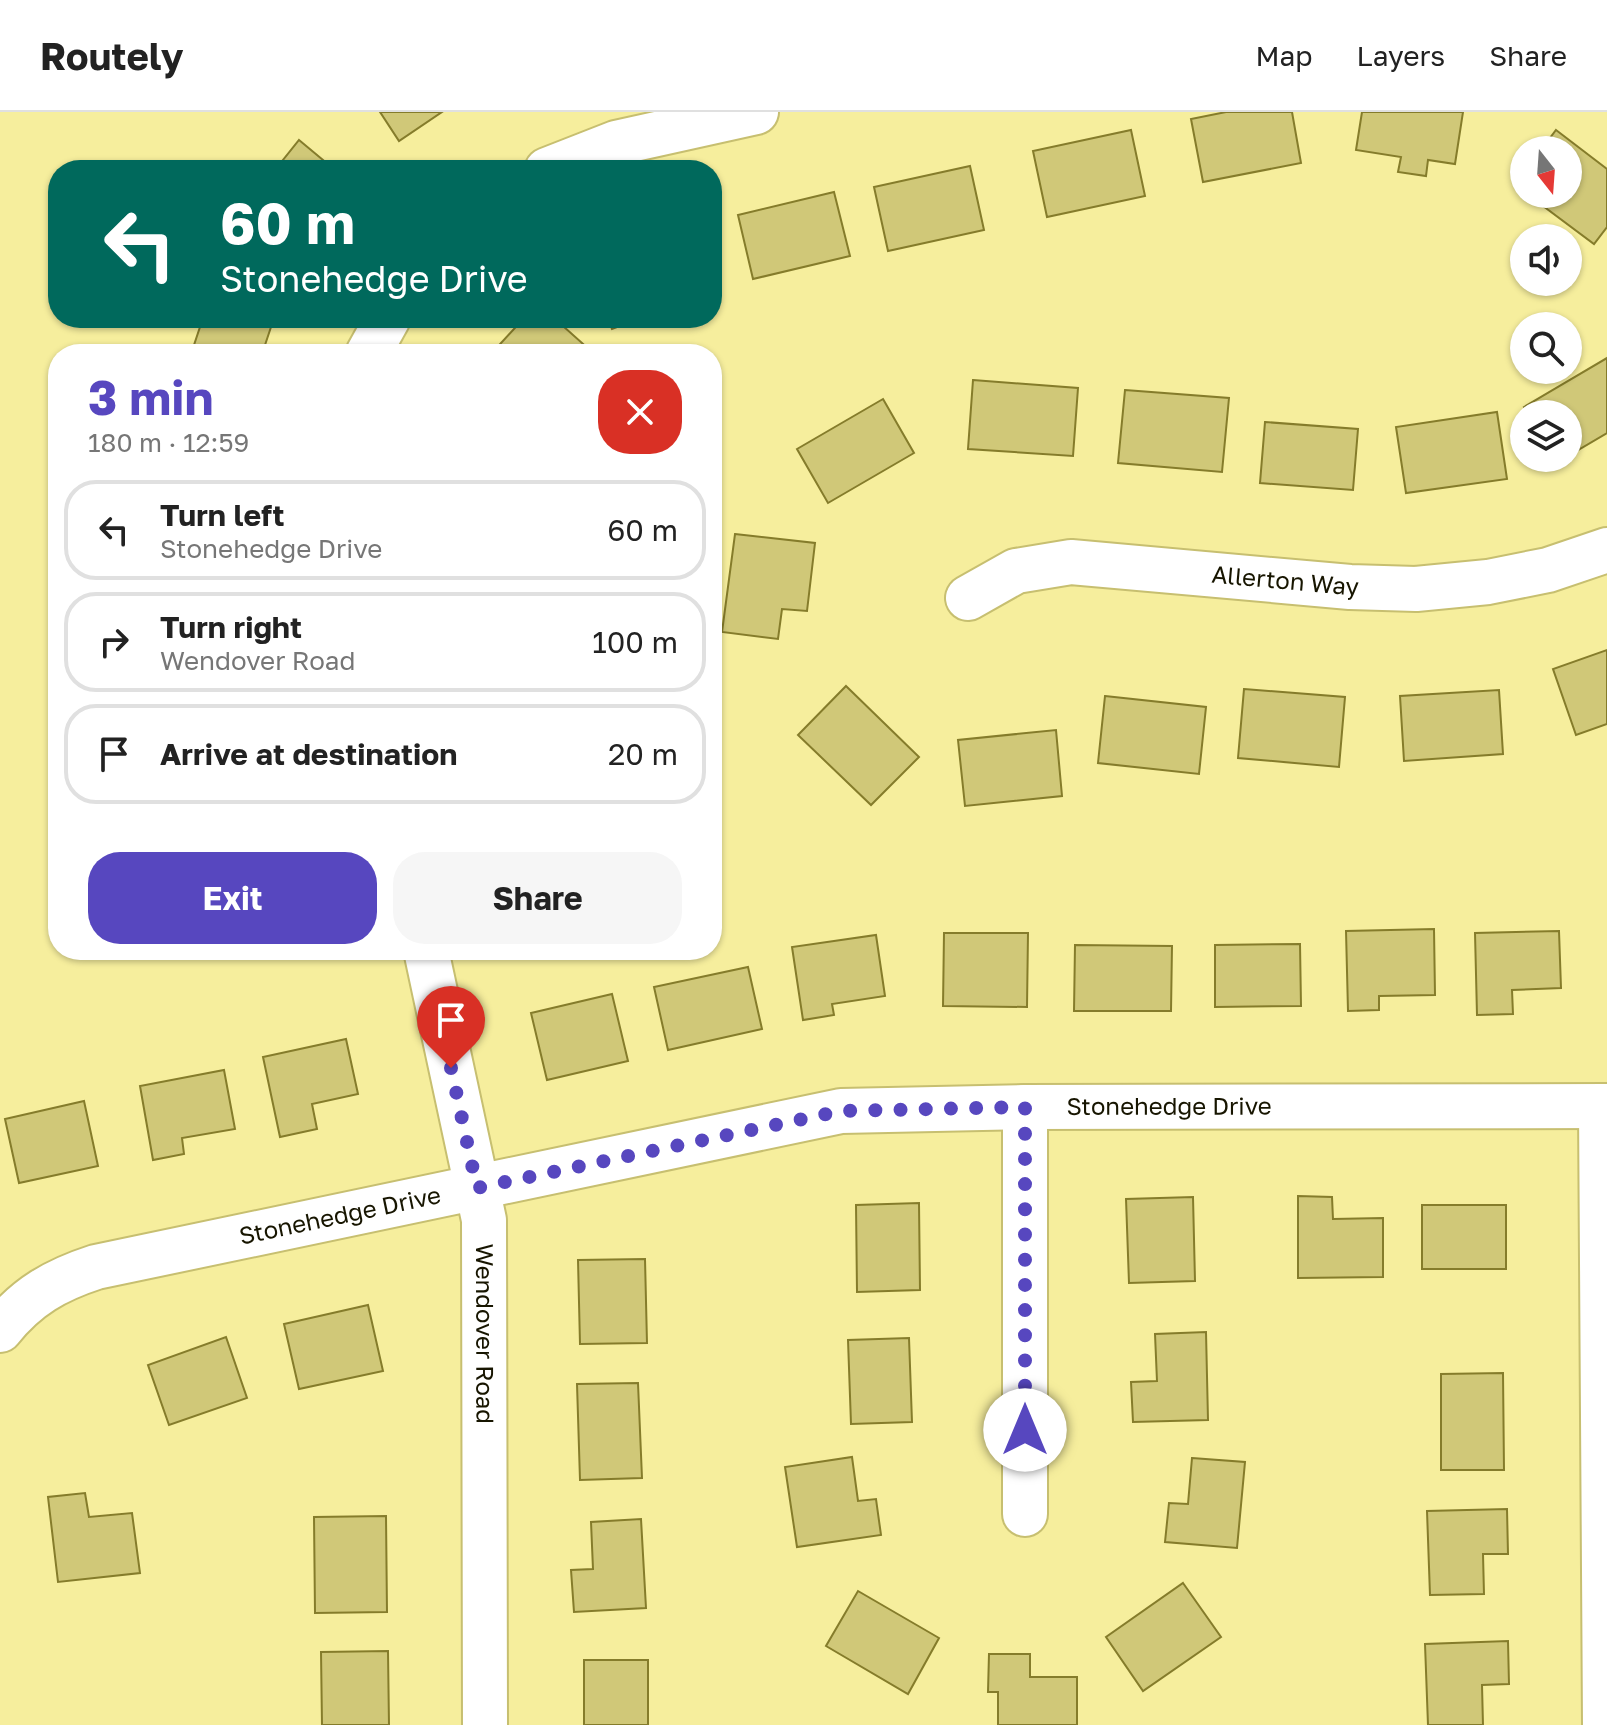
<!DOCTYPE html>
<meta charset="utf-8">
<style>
body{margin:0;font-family:"Golos Text",sans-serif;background:#f6f6f6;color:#222;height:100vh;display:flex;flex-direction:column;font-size:30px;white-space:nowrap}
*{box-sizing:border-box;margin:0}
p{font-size:26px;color:#767676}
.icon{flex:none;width:44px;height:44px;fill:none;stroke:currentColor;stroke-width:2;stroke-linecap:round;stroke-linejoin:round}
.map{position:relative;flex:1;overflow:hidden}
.details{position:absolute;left:48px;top:232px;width:674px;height:616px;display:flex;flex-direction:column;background:#fff;border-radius:32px;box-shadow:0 2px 6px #0004}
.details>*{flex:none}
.hud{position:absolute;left:48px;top:48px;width:674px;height:168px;border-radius:32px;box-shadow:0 2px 6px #0004;background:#00695c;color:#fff;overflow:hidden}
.needle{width:52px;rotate:163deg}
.buttons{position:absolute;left:1510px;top:24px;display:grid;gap:16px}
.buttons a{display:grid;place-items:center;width:72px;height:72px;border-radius:50%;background:#fff;box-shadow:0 2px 6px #0004;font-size:40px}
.pin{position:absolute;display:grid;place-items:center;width:68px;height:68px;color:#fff;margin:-82px -34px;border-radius:50% 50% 50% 0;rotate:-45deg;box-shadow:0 0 8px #0007}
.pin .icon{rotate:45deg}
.me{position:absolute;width:88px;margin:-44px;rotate:0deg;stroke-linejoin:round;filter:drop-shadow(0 0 6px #0008)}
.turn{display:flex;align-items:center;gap:28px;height:168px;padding:0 40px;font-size:36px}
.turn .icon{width:104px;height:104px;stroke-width:2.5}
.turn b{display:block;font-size:56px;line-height:68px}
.round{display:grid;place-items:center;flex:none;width:84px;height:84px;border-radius:32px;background:#f6f6f6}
.summary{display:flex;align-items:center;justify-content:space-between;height:136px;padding:0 40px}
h1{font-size:48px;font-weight:700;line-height:60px;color:#5747bf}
.primary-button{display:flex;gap:16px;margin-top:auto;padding:16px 40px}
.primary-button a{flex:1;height:92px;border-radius:32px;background:#5747bf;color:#fff;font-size:32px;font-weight:700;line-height:92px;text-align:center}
.primary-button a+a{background:#f6f6f6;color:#222}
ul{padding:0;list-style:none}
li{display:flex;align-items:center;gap:24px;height:100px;margin:0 16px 12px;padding:0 24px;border:4px solid #e0e0e0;border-radius:32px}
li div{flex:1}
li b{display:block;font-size:30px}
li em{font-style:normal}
header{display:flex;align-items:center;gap:48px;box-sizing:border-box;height:112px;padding:0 40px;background:#fff;border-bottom:2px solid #e0e0e0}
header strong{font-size:38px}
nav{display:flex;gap:44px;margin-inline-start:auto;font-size:28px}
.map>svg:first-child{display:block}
</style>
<header>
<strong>Routely</strong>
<nav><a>Map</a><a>Layers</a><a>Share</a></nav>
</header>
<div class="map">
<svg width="1607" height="1613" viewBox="0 0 1607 1613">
<rect width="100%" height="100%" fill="#f6ee9d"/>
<g fill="#d0c878" stroke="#857c2b" stroke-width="2">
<polygon points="380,0 442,0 399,29"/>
<polygon points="1226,0 1292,0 1301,51 1203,70 1191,7"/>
<polygon points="1362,0 1463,0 1455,52 1428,48 1426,64 1398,60 1401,45 1356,38"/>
<polygon points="1131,18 1145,84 1047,105 1033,39"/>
<polygon points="1556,18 1607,57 1607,115 1594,132 1527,82 1568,82 1568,38 1541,38"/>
<polygon points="299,28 335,58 275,58"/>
<polygon points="970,54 984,118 888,139 874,75"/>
<polygon points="1524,60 1524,80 1515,73"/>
<polygon points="834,80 850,144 753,167 738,103"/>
<polygon points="203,206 263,206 273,209 262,242 191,242"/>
<polygon points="524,206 554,206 591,239 491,242"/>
<polygon points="608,206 641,206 612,217"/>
<polygon points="1607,246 1607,321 1568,344 1568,302 1528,302 1524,295"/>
<polygon points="973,268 1078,276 1073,344 968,337"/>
<polygon points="1125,278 1229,286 1222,360 1118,351"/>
<polygon points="883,287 914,341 828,391 797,337"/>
<polygon points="1497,300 1507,367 1406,381 1396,315"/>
<polygon points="1265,310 1358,317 1353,378 1260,371"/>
<polygon points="735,422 815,431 807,499 782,497 778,527 722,520"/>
<polygon points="1607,538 1607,612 1576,623 1553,557"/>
<polygon points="846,574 919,645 871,693 798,623"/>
<polygon points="1244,577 1345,585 1339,655 1238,646"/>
<polygon points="1499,578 1503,642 1404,649 1400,584"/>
<polygon points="1105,584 1206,595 1199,662 1098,651"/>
<polygon points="1056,618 1062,684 965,694 958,628"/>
<polygon points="1434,817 1435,883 1379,884 1379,898 1348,899 1346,819"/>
<polygon points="1559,819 1561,876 1512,878 1513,902 1477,903 1475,821"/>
<polygon points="944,821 1028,821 1027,895 943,894"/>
<polygon points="876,823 885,884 832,892 834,903 803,908 792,835"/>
<polygon points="1300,832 1301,894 1215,895 1215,833"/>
<polygon points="1075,833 1172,834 1171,899 1074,899"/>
<polygon points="748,855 762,917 668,938 654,875"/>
<polygon points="612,882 628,949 547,968 531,901"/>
<polygon points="346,927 358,982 312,992 317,1017 280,1025 263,945"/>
<polygon points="224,958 235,1017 182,1026 184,1042 153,1048 140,974"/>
<polygon points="84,989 98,1054 19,1071 5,1007"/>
<polygon points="1298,1084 1332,1085 1333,1107 1383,1106 1383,1165 1298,1166"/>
<polygon points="1193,1085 1195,1169 1129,1171 1126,1087"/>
<polygon points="919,1091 920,1178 857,1180 856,1093"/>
<rect x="1422" y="1093" width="84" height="64"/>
<polygon points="645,1147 647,1231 580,1232 578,1148"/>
<polygon points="368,1193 383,1259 299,1277 284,1212"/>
<polygon points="1206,1220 1208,1308 1133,1310 1131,1270 1157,1269 1155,1222"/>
<polygon points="226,1225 247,1286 169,1313 148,1253"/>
<polygon points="909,1226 912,1310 851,1312 848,1228"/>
<polygon points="1503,1261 1504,1358 1441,1358 1441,1262"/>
<polygon points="638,1271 642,1366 580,1368 577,1272"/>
<polygon points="852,1345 858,1389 876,1387 881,1423 797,1435 785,1355"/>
<polygon points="1192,1346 1245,1350 1237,1436 1165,1430 1169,1391 1188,1392"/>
<polygon points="85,1381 89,1405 132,1401 140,1461 58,1470 48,1385"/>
<polygon points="1507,1397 1508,1442 1483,1442 1484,1482 1430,1483 1427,1399"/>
<polygon points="386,1404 387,1500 315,1501 314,1405"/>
<polygon points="641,1407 646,1496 574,1500 571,1458 593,1457 591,1410"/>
<polygon points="1183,1471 1221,1525 1143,1579 1106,1525"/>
<polygon points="858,1479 939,1526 908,1582 826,1534"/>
<polygon points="1508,1529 1509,1572 1482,1573 1483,1613 1428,1613 1425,1532"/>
<polygon points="388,1539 389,1613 322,1613 321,1540"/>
<polygon points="989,1542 1030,1542 1030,1565 1077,1565 1077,1613 998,1613 998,1580 988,1580"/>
<rect x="584" y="1548" width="64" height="65"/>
</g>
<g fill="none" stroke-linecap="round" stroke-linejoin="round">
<defs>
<g id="minor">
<polyline points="547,58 616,31 756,0"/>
<polyline points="368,242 388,206"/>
<path id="s1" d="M968 486 1016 459 1071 450 1350 475 1416 477 1488 470 1548 458 1607 438"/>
<path id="s2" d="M426 838 484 1108 485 1613"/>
<polyline points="1601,994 1605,1613"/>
<path id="s3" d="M0 1218C27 1184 56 1168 96 1155L841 999 1025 995 1607 994"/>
<polyline points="1025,1402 1025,995"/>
</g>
</defs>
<use href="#minor" stroke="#c7bf70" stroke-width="48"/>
<use href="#minor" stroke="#fff" stroke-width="44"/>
</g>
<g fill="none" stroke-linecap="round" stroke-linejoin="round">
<polyline stroke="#5747bf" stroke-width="14" stroke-dasharray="0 25.2" points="451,956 477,1076 841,999 1025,995 1025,1318"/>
</g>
<g text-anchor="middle" stroke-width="6" stroke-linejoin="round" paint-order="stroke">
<g font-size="24" fill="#171500" stroke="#fff">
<text dy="8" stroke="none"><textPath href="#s1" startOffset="326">Allerton Way</textPath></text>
<text dy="8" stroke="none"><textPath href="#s3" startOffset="1206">Stonehedge Drive</textPath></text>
<text dy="8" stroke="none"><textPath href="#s3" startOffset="366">Stonehedge Drive</textPath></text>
<text dy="8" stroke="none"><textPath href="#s2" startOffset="390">Wendover Road</textPath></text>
</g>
</g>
</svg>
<div class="buttons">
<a><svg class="needle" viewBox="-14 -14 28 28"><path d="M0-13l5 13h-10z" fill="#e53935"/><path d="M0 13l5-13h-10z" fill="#767676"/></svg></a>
<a><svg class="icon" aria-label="sound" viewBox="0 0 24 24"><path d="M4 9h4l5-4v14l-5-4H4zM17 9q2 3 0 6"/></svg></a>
<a><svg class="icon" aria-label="search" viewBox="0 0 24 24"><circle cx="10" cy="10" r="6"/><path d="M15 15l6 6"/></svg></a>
<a><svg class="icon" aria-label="layers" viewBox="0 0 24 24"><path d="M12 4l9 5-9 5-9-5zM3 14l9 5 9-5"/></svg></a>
</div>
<div class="pin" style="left:451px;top:956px;background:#d93025"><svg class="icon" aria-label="arrive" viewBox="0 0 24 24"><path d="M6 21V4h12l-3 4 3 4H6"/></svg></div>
<svg class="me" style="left:1025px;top:1318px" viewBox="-20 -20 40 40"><circle r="19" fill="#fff"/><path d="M0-13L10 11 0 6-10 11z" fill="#5747bf"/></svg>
<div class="hud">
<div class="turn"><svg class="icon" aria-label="left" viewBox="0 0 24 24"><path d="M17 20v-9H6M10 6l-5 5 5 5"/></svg><div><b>60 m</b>Stonehedge Drive</div></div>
</div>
<section class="details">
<div class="summary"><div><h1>3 min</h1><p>180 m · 12:59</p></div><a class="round" style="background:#d93025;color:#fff"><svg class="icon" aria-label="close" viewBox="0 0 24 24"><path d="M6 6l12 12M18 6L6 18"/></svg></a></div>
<ul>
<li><svg class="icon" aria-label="left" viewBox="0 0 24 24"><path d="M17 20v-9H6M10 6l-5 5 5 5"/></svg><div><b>Turn left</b><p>Stonehedge Drive</p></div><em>60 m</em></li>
<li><svg class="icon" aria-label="right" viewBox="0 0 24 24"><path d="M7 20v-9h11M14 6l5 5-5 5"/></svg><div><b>Turn right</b><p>Wendover Road</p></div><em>100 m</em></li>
<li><svg class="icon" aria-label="arrive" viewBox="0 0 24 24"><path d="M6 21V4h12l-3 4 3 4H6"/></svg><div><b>Arrive at destination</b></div><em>20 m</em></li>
</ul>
<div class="primary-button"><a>Exit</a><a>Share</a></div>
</section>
</div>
